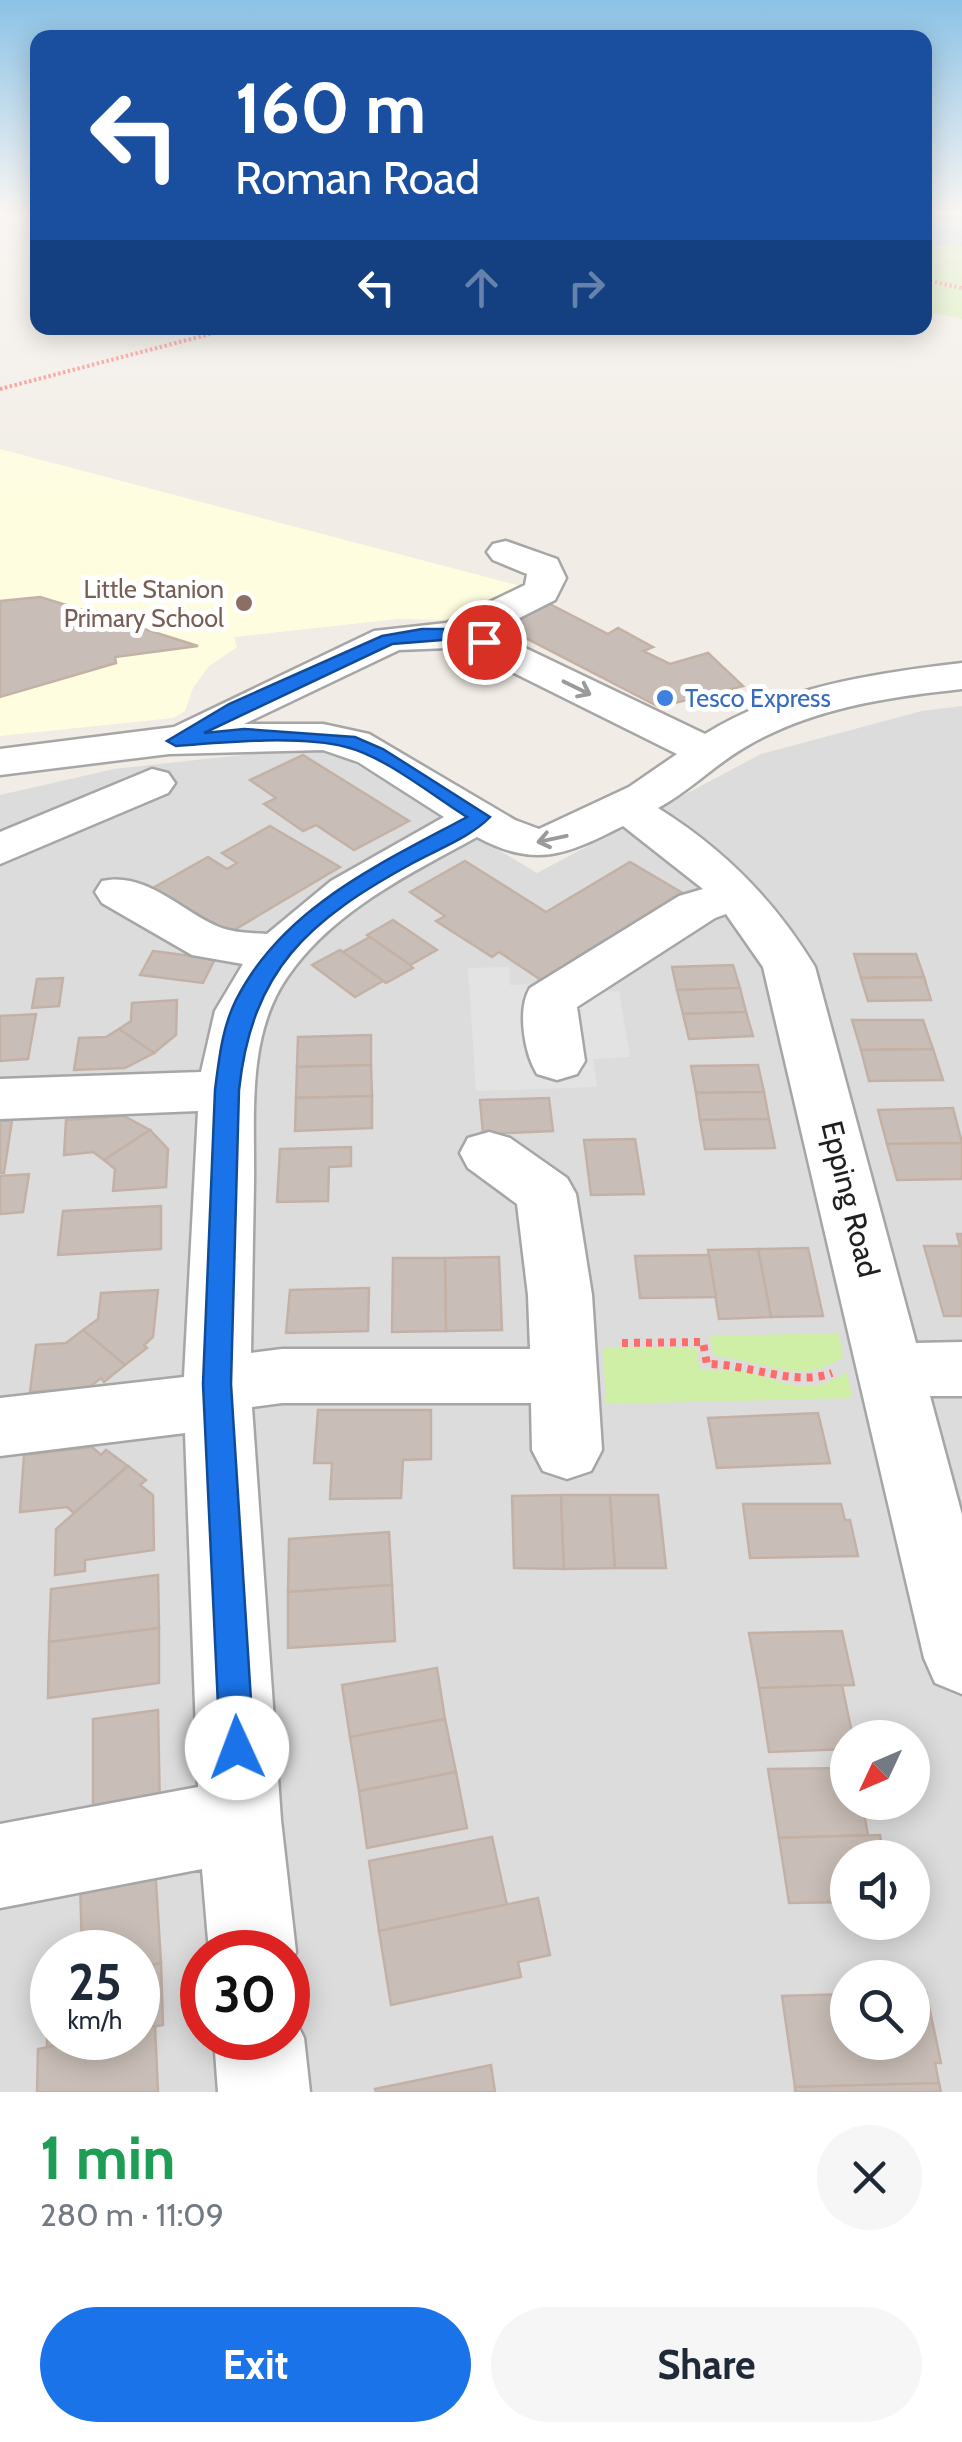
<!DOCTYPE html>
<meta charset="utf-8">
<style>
body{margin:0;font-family:Cabin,sans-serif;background:#f6f6f7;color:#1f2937;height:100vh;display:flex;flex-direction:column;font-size:38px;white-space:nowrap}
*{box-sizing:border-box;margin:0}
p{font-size:32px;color:#747a83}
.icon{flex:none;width:55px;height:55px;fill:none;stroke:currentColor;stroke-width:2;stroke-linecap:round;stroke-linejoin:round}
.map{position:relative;height:2092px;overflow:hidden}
.drawer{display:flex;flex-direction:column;background:#fff;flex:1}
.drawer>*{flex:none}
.hud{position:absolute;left:30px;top:30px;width:902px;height:305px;border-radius:20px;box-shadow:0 5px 25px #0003;background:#1a4fa0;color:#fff;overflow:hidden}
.needle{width:65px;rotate:226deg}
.fabs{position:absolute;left:830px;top:1720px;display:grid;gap:20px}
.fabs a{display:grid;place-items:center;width:100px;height:100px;border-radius:50%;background:#fff;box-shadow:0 5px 25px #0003;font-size:50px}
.speed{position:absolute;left:30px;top:1930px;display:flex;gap:20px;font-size:50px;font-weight:700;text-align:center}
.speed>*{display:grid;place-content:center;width:130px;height:130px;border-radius:50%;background:#fff;box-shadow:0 5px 25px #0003;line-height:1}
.speed small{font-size:25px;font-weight:400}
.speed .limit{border:15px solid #d22;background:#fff;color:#111}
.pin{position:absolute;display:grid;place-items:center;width:85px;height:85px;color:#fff;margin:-42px;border:5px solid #fff;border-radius:50%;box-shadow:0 2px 10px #0007}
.me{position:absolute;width:110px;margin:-55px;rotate:358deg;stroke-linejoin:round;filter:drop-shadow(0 0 8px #0008)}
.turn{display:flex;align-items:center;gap:35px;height:210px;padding:0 40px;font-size:45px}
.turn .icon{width:130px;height:130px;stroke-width:2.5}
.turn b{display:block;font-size:70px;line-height:85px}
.lanes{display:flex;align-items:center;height:95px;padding:0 40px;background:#0003;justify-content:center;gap:50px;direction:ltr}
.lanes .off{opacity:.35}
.round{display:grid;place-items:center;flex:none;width:105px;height:105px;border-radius:52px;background:#f6f6f7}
.head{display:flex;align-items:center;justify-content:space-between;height:170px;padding:0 40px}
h1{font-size:60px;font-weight:700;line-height:75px;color:#1e9e55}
.action{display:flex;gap:20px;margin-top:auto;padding:20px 40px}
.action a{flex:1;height:115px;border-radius:60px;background:#1a73e8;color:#fff;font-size:40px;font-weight:700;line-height:115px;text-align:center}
.action a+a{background:#f6f6f7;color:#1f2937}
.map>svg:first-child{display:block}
</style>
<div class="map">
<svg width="962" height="2092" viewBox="0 0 962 2092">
<rect width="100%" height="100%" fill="#f1ece5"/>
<path fill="#dddcdc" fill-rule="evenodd" d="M962 706V2092H0V795L114 769 296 749 324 752 344 757 537 873 761 754 922 711ZM848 1738H912V1802H848ZM848 1858H912V1922H848ZM52 1952H138V2038H52ZM202 1952H288V2038H202ZM848 1978H912V2042H848Z"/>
<polygon fill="#fffde0" points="0,449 520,586 453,620 398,619 234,637 237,647 208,667 193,688 185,711 173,718 0,736"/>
<g fill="#cfefa6">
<polygon points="925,245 962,246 962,287 925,279"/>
<polygon points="925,281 962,289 962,319 925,311"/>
<path d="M839 1333 843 1357C800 1388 763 1360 714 1356L709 1336Z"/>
<path d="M696 1347 700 1370C718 1371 739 1369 756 1374 795 1386 810 1395 847 1372L852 1398 606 1404 603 1348Z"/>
</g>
<polygon fill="#e3e3e3" points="509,967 510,985 556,983 559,993 619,991 630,1057 593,1059 597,1087 476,1091 468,968"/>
<polygon fill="#a1d8e2" points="925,213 962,213 962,246 925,245"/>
<g fill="#c9beb7" stroke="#c4b1a6" stroke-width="2.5">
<polygon points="40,597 125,623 198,646 115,657 116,663 0,697 0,601"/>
<polygon points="542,600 608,634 618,628 653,647 643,651 670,664 708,653 743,686 659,707 495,622"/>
<polygon points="303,755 409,821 354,850 316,825 303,831 264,804 276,798 250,780"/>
<polygon points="270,826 340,867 224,936 151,889 208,857 227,869 237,863 222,853"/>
<polygon points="465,861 546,912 630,862 686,895 601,949 595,946 541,980 499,952 492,957 436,921 445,916 410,892"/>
<polygon points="393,920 437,950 410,965 367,935"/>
<polygon points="370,937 410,965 413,968 386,983 343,952"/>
<polygon points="340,950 343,952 383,981 355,997 312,965"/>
<polygon points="153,951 215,959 203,983 140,975"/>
<polygon points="854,954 916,954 924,977 861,978"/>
<polygon points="733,965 740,988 677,990 672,967"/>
<polygon points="924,977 931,1000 868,1001 861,978"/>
<polygon points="63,978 59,1006 32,1008 37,979"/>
<polygon points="740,988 746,1012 683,1014 677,990"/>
<polygon points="177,1000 176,1035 154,1053 119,1029 131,1021 132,1003"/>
<polygon points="746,1012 753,1036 689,1039 683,1014"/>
<polygon points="36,1014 28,1059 0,1061 0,1016"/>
<polygon points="852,1020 923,1020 933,1049 861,1050"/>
<polygon points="119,1029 154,1053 125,1068 74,1070 79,1038 106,1037"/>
<polygon points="371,1035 371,1065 297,1067 298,1037"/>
<polygon points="933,1049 943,1080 869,1081 861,1050"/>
<polygon points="371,1065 372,1096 296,1098 297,1067"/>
<polygon points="758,1065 764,1092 696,1093 691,1066"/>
<polygon points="764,1092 769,1119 700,1120 696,1093"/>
<polygon points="372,1096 372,1128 295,1131 296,1098"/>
<polygon points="549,1098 553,1131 483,1134 480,1100"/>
<polygon points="953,1108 962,1143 887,1144 878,1110"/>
<polygon points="124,1116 150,1130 104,1160 93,1152 64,1155 66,1120"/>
<polygon points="769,1119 775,1148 705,1149 700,1120"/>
<polygon points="12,1120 4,1173 0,1173 0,1121"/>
<polygon points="150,1130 168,1149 166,1187 113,1191 115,1169 104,1160"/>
<polygon points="635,1139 644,1194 591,1195 584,1140"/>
<polygon points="962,1143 962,1179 897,1180 887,1144"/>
<polygon points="351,1147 351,1166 329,1167 328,1201 277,1202 280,1149"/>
<polygon points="29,1174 23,1212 0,1214 0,1176"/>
<polygon points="161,1206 161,1249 58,1255 63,1211"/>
<polygon points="957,1234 962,1234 962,1316 944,1316 924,1246 960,1246"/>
<polygon points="808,1248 823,1316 771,1317 758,1249"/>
<polygon points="758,1249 771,1317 719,1319 708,1250"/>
<polygon points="709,1255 716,1297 640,1298 635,1256"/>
<polygon points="499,1257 502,1330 446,1331 445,1258"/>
<polygon points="393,1258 445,1258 446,1331 392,1332"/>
<polygon points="369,1288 368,1331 286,1333 290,1290"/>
<polygon points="158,1290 153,1337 144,1345 147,1348 125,1365 83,1330 98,1319 101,1293"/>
<polygon points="83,1330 125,1365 104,1382 101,1378 88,1388 30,1392 36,1345 66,1343"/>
<polygon points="318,1410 431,1410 431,1459 403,1460 401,1498 330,1499 332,1463 314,1463"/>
<polygon points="818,1413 830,1463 717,1468 708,1418"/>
<polygon points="92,1447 101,1455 106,1450 128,1466 74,1513 67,1507 20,1512 24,1455"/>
<polygon points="128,1466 146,1480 140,1485 153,1495 154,1550 85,1560 85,1571 55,1575 56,1529"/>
<polygon points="561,1495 564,1569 514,1568 512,1496"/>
<polygon points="561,1495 610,1495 615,1568 564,1569"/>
<polygon points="610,1495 658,1495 666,1568 615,1568"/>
<polygon points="743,1504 841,1504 845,1520 850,1520 858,1556 750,1558"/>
<polygon points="389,1532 392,1585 288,1592 289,1539"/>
<polygon points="158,1575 159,1628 49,1642 51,1589"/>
<polygon points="392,1585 395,1641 288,1648 288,1592"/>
<polygon points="159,1628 159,1683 48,1698 49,1642"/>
<polygon points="842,1631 854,1685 759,1688 749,1633"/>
<polygon points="437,1668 445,1719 350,1737 342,1685"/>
<polygon points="842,1685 853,1738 848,1738 848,1749 769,1752 759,1688"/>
<polygon points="158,1710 160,1812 93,1823 93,1719"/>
<polygon points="445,1719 456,1772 359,1791 350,1737"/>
<polygon points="848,1768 848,1802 862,1802 868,1835 779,1838 768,1769"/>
<polygon points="456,1772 467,1828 367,1848 359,1791"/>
<polygon points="880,1835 884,1858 848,1858 848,1902 789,1903 779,1838"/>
<polygon points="492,1837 507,1905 379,1931 369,1861"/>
<polygon points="155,1866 161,1963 138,1968 138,1952 82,1952 80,1881"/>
<polygon points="538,1898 550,1955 518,1962 521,1977 391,2005 379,1931"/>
<polygon points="161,1963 163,2025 138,2029 138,1968"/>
<polygon points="52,1984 52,2038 96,2038 47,2047 47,1985"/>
<polygon points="912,1992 926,1992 941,2063 935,2063 939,2083 795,2087 782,1996 848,1994 848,2042 912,2042"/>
<polygon points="155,2026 158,2092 37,2092 38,2049 96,2038 138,2038 138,2029"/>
<polygon points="491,2065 495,2092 376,2092 375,2089"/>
<polygon points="939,2083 941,2092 795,2092 795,2087"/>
</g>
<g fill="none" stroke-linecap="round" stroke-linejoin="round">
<defs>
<g id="minor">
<path d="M506 541 557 559 566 578 555 600 492 632 705 734C780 687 876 673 962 663V689C888 697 812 708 747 746 715 764 690 791 658 808 724 849 775 901 815 967L916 1343 962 1342V1396H930L962 1515V1694L935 1683 924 1658 763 967 726 914 715 918 577 1007 585 1061 577 1074 557 1080 537 1074C524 1053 517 1009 530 988L679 896 703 889 623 826C567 854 537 869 477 837 409 874 333 911 288 976 246 1036 255 1115 254 1184 253 1240 252 1297 251 1353L282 1349H530L528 1295 517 1204 468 1168 460 1153 468 1138 489 1132 510 1138 567 1178 576 1194 592 1295 602 1450 591 1471 567 1479 543 1471 532 1450 531 1403H282L252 1407 281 1820 296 1952 288 1971V1952H209L202 1869 0 1908V1824L198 1787 185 1433 0 1456V1398L184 1377 198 1111 0 1119V1079L201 1072 215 1011 243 964 192 955 102 903 95 892 102 881C146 871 181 911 219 927 233 933 252 933 267 934L331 881 444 817 358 762 323 750 169 754 0 775V749L174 727 374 631 446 623 525 585 527 574 493 560 487 552 493 544ZM448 648 470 651 677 754 629 787 539 829 515 820 369 734 323 724H244L399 650Z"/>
<polygon points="152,769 168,773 175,783 168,793 0,864 0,832"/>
<polygon points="288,2005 304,2038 310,2092 218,2092 214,2038 288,2038"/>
</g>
</defs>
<use href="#minor" stroke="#a6a6a6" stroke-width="5"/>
<g stroke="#ff6c68" stroke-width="4" stroke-dasharray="2.5 2.5" stroke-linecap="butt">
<polyline points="925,280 962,288"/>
<polyline points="0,389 233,328"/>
</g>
<path stroke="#ff6c68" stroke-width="8" stroke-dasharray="6 6" stroke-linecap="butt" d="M622 1343 703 1342 707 1364C749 1364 795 1387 832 1373"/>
<use href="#minor" fill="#fff" fill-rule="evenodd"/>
</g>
<defs><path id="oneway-shaft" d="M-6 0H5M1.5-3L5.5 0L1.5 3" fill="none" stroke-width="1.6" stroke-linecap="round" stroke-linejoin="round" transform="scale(2.5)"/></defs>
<g stroke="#9a9a9a">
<use href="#oneway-shaft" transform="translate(577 688) rotate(26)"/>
<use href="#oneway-shaft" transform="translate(552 839) rotate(168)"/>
</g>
<linearGradient id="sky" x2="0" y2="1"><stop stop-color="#8bc2e6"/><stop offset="0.42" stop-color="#f9f6f3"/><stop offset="1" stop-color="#f9f6f3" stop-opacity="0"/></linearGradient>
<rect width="962" height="506" fill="url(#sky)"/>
<path fill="#1a73e8" stroke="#114b97" stroke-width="2.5" d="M422 629H456L492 642 484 647 455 639 392 644 204 733 244 729 355 737 383 749 490 817C471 837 436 850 411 864 309 920 252 969 239 1090L231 1384 254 1748 249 1759 237 1764 225 1759 220 1748 203 1384 215 1090C219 1059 222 1028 236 1000 283 907 380 864 467 817 433 796 384 756 346 747 300 735 224 742 176 746L167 741 229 704 382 636Z"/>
<circle fill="#8d6e63" stroke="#fff" stroke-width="4" cx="244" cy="603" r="10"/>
<circle fill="#3f7fe0" stroke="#fff" stroke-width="4" cx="665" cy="698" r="10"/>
<g text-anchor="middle" stroke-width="10" stroke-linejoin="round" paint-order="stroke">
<g font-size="25" fill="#785e54" stroke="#fff" text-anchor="end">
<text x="224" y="598">Little Stanion<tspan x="224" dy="29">Primary School</tspan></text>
</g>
<g font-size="25" fill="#366cbe" stroke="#fff" text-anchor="start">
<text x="685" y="707">Tesco Express</text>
</g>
<g font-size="30" fill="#1f1f1f" stroke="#fff">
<text transform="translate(850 1199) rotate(76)" y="10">Epping Road</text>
</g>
</g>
</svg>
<div class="fabs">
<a><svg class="needle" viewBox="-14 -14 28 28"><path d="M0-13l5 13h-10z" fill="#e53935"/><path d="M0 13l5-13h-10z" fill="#747a83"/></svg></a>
<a><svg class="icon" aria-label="sound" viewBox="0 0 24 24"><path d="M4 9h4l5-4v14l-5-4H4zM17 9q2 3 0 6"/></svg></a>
<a><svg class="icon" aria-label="search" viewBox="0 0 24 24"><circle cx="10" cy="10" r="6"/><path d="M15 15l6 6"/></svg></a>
</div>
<div class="speed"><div>25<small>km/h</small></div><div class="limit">30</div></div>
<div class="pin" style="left:484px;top:642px;background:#d93025"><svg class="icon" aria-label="arrive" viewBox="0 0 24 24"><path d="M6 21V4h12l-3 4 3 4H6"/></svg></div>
<svg class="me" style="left:237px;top:1748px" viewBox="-20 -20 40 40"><circle r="19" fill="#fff"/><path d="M0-13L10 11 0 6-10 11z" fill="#1a73e8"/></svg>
<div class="hud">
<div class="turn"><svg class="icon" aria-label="left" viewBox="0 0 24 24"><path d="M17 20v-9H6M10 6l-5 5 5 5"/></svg><div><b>160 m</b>Roman Road</div></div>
<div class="lanes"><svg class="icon" aria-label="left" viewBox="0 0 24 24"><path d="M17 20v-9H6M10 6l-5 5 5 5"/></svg><svg class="icon off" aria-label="ahead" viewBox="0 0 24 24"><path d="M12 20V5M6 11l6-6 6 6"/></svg><svg class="icon off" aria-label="right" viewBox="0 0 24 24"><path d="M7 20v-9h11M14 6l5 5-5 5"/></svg></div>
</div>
</div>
<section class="drawer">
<div class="head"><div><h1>1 min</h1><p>280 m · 11:09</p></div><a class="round"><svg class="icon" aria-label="close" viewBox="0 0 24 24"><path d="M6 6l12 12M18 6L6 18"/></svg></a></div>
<div class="action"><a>Exit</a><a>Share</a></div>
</section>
